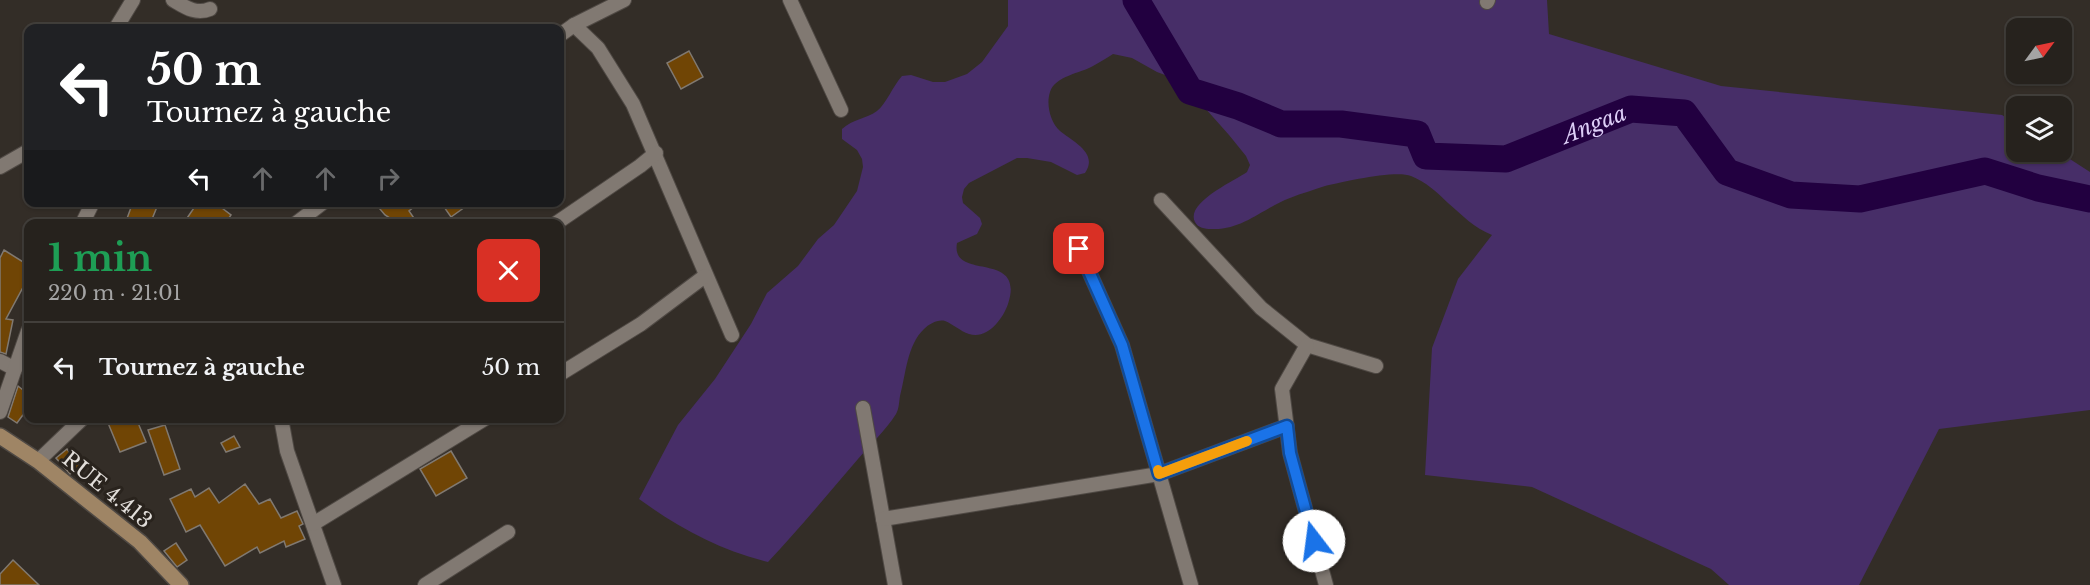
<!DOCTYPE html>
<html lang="fr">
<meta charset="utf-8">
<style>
body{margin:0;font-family:"Libre Baskerville",serif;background:#322f2a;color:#f1f3f6;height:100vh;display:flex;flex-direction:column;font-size:22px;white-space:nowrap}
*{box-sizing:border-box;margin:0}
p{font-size:20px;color:#a4a4a4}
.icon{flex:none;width:33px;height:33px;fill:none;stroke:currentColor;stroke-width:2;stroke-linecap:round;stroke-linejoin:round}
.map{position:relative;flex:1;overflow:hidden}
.panel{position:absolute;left:24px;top:219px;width:540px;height:204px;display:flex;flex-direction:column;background:#26221d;border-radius:12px;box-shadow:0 2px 4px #0004,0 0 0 2px #423f3b}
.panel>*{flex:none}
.guide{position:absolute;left:24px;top:24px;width:540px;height:183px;border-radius:12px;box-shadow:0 2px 4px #0004,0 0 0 2px #423f3b;background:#202124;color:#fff;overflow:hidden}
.needle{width:39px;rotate:57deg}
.controls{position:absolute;left:2006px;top:18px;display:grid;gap:12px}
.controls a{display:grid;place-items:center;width:66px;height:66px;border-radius:12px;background:#26221d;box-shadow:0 2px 4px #0004,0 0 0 2px #423f3b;font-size:30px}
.pin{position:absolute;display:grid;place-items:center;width:51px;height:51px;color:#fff;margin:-26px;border-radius:12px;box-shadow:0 3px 9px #0006}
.me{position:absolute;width:66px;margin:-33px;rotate:345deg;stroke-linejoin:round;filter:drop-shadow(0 0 4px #0008)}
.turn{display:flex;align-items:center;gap:21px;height:126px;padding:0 24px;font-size:27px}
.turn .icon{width:78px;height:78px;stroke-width:2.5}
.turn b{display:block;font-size:42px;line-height:51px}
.lanes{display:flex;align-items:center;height:57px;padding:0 24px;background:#0003;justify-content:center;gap:30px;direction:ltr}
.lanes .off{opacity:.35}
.round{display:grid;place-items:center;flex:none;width:63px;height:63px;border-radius:12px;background:#322f2a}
.overview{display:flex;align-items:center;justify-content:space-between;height:102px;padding:0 24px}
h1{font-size:36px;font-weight:700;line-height:45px;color:#1e9e55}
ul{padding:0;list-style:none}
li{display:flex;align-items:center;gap:18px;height:90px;padding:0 24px;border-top:2px solid #423f3b}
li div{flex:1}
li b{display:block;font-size:22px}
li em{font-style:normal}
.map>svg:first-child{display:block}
</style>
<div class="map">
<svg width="2090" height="585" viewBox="0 0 2090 585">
<rect width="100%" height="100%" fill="#332d27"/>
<path fill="#472e68" d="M1008 0H1547L1549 34 1721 86 2002 115 2016 124V152H2059L2090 172V410L1939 429 1859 585H1729L1711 569 1532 487 1425 475 1432 348 1458 279 1492 235C1474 228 1462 215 1448 203 1437 192 1426 182 1411 176 1395 170 1343 182 1325 186 1314 190 1302 193 1290 198 1263 208 1242 231 1211 229 1205 229 1198 228 1195 222 1185 203 1234 181 1247 172L1250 165 1246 156 1229 135 1181 81 1157 72 1132 58 1113 54C1107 58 1100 62 1093 66 1081 73 1055 76 1050 92 1046 104 1050 122 1060 131 1072 141 1099 153 1085 173L1077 175 1051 162 1027 158H1017L969 183 964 189 962 197 963 203 980 218 982 224 977 234 957 243C950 282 1026 249 1008 304 1003 319 987 340 969 334 960 331 953 324 945 321 938 319 929 324 924 329 907 345 906 374 900 396 899 402 899 409 896 414 886 430 870 445 858 459 828 494 799 529 768 562 719 550 679 528 639 499L678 425 715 379 751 324 767 293 798 266 818 239 834 225 857 191 863 167 862 159 857 150 842 139V129C853 119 866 119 877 111 886 104 893 86 902 76L911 75 933 82H945L967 74 982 62 1008 26Z"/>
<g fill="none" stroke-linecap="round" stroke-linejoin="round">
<path stroke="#220040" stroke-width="27" id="s1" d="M1136 0 1190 91 1238 106 1281 124H1341L1417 134 1426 156 1506 159 1631 109 1684 113 1727 172 1791 195 1860 199 1985 171 2038 188 2090 199"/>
</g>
<g fill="#704505" stroke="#807971" stroke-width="1.5">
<polygon points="689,51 703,77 681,89 667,63"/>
<polygon points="133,202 159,202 150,224 125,224"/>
<polygon points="198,202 214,202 231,215 225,224 183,224"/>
<polygon points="374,202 420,202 409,211 418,224 399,224 385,215"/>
<polygon points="450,202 472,202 451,217 444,207"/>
<polygon points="4,250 28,265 28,278 6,319 13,320 6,354 0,352 0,258"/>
<polygon points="18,386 28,394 28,408 17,423 8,417"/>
<polygon points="120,418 136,418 146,442 120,452 108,423"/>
<polygon points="165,425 180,469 164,475 148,430"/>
<polygon points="234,436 240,447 226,452 221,443"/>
<polygon points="67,449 80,466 70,474 56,458"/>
<polygon points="451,451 467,478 436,496 420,469"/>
<polygon points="245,484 259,504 270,499 281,518 297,511 303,524 299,526 305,539 286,547 284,541 260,553 257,547 225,566 200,525 186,532 170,499 191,489 195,497 209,488 219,503"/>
<polygon points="176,543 187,560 177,567 164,551"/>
<polygon points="13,560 39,585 0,585 0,574"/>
</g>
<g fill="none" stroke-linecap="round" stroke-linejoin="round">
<defs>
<g id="street">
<path d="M173 0C185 7 196 15 210 9"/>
<polyline points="790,0 841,110"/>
<polyline points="1487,2 1488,0"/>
<polyline points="574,25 598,48 633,104 732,335"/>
<polyline points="116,28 133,0"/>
<polyline points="560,35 574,25 624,0"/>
<polyline points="0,167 28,151"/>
<polyline points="1161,200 1261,308 1307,345 1376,366"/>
<polyline points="82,224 93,202"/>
<polyline points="295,224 324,202"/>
<polyline points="555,224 640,166 656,153"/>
<polyline points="1079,249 1122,345 1191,585"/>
<polyline points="1307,345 1282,389 1290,453 1326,585"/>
<polyline points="0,361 15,369"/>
<polyline points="560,374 641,324 705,276"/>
<polyline points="863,408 895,585"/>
<polyline points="0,412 28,331"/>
<polyline points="281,418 287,451 334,585"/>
<polyline points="38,461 83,418"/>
<polyline points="883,519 1159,474 1287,426"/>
<polyline points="313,524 486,418"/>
<polyline points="425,585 508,532"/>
</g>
<polyline id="secondary" points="0,436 38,461 140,542 181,585"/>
</defs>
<use href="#street" stroke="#4f4944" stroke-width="16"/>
<use href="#secondary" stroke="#4f4944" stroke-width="18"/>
<use href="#street" stroke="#817972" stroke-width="14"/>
<use href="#secondary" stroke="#9f8565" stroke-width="15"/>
</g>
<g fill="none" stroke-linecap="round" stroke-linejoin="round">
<defs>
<polyline id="route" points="1079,249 1122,345 1159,474 1287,426 1290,453 1314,541"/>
</defs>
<use href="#route" stroke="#114b97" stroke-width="15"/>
<use href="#route" stroke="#1a73e8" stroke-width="10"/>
<polyline stroke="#f59e0b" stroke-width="10" points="1158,470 1159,474 1247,441"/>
</g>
<g text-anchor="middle" stroke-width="6" stroke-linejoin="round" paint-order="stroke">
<g font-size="21" fill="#e2deda" stroke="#29231d">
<text transform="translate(107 490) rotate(39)" y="7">RUE 4.413</text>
</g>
<g font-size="22" font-style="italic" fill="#dccdf6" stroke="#29231d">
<text dy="8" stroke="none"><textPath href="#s1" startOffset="538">Angaa</textPath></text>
</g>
</g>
</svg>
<div class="controls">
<a><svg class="needle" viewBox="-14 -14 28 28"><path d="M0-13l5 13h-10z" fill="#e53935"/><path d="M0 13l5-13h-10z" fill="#a4a4a4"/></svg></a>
<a><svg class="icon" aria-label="layers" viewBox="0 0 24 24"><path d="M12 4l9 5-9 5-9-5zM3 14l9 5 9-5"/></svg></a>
</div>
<div class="pin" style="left:1079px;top:249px;background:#d93025"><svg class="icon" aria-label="arrive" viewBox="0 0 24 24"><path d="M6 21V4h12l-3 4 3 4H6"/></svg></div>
<svg class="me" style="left:1314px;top:541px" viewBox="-20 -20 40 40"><circle r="19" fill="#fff"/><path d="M0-13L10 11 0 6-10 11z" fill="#1a73e8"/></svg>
<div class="guide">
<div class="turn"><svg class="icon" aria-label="left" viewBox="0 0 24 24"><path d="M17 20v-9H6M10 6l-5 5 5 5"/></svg><div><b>50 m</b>Tournez à gauche</div></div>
<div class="lanes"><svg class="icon" aria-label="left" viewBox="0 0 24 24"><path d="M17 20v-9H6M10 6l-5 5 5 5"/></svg><svg class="icon off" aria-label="ahead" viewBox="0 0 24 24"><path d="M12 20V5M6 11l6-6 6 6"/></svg><svg class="icon off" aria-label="ahead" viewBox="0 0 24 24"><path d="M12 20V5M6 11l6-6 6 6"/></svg><svg class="icon off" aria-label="right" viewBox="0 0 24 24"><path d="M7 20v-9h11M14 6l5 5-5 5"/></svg></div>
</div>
<section class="panel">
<div class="overview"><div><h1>1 min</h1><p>220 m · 21:01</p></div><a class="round" style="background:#d93025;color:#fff"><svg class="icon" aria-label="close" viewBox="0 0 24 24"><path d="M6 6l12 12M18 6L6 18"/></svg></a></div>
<ul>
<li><svg class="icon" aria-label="left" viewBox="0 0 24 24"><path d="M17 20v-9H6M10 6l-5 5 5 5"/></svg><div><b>Tournez à gauche</b></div><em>50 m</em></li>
</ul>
</section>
</div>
